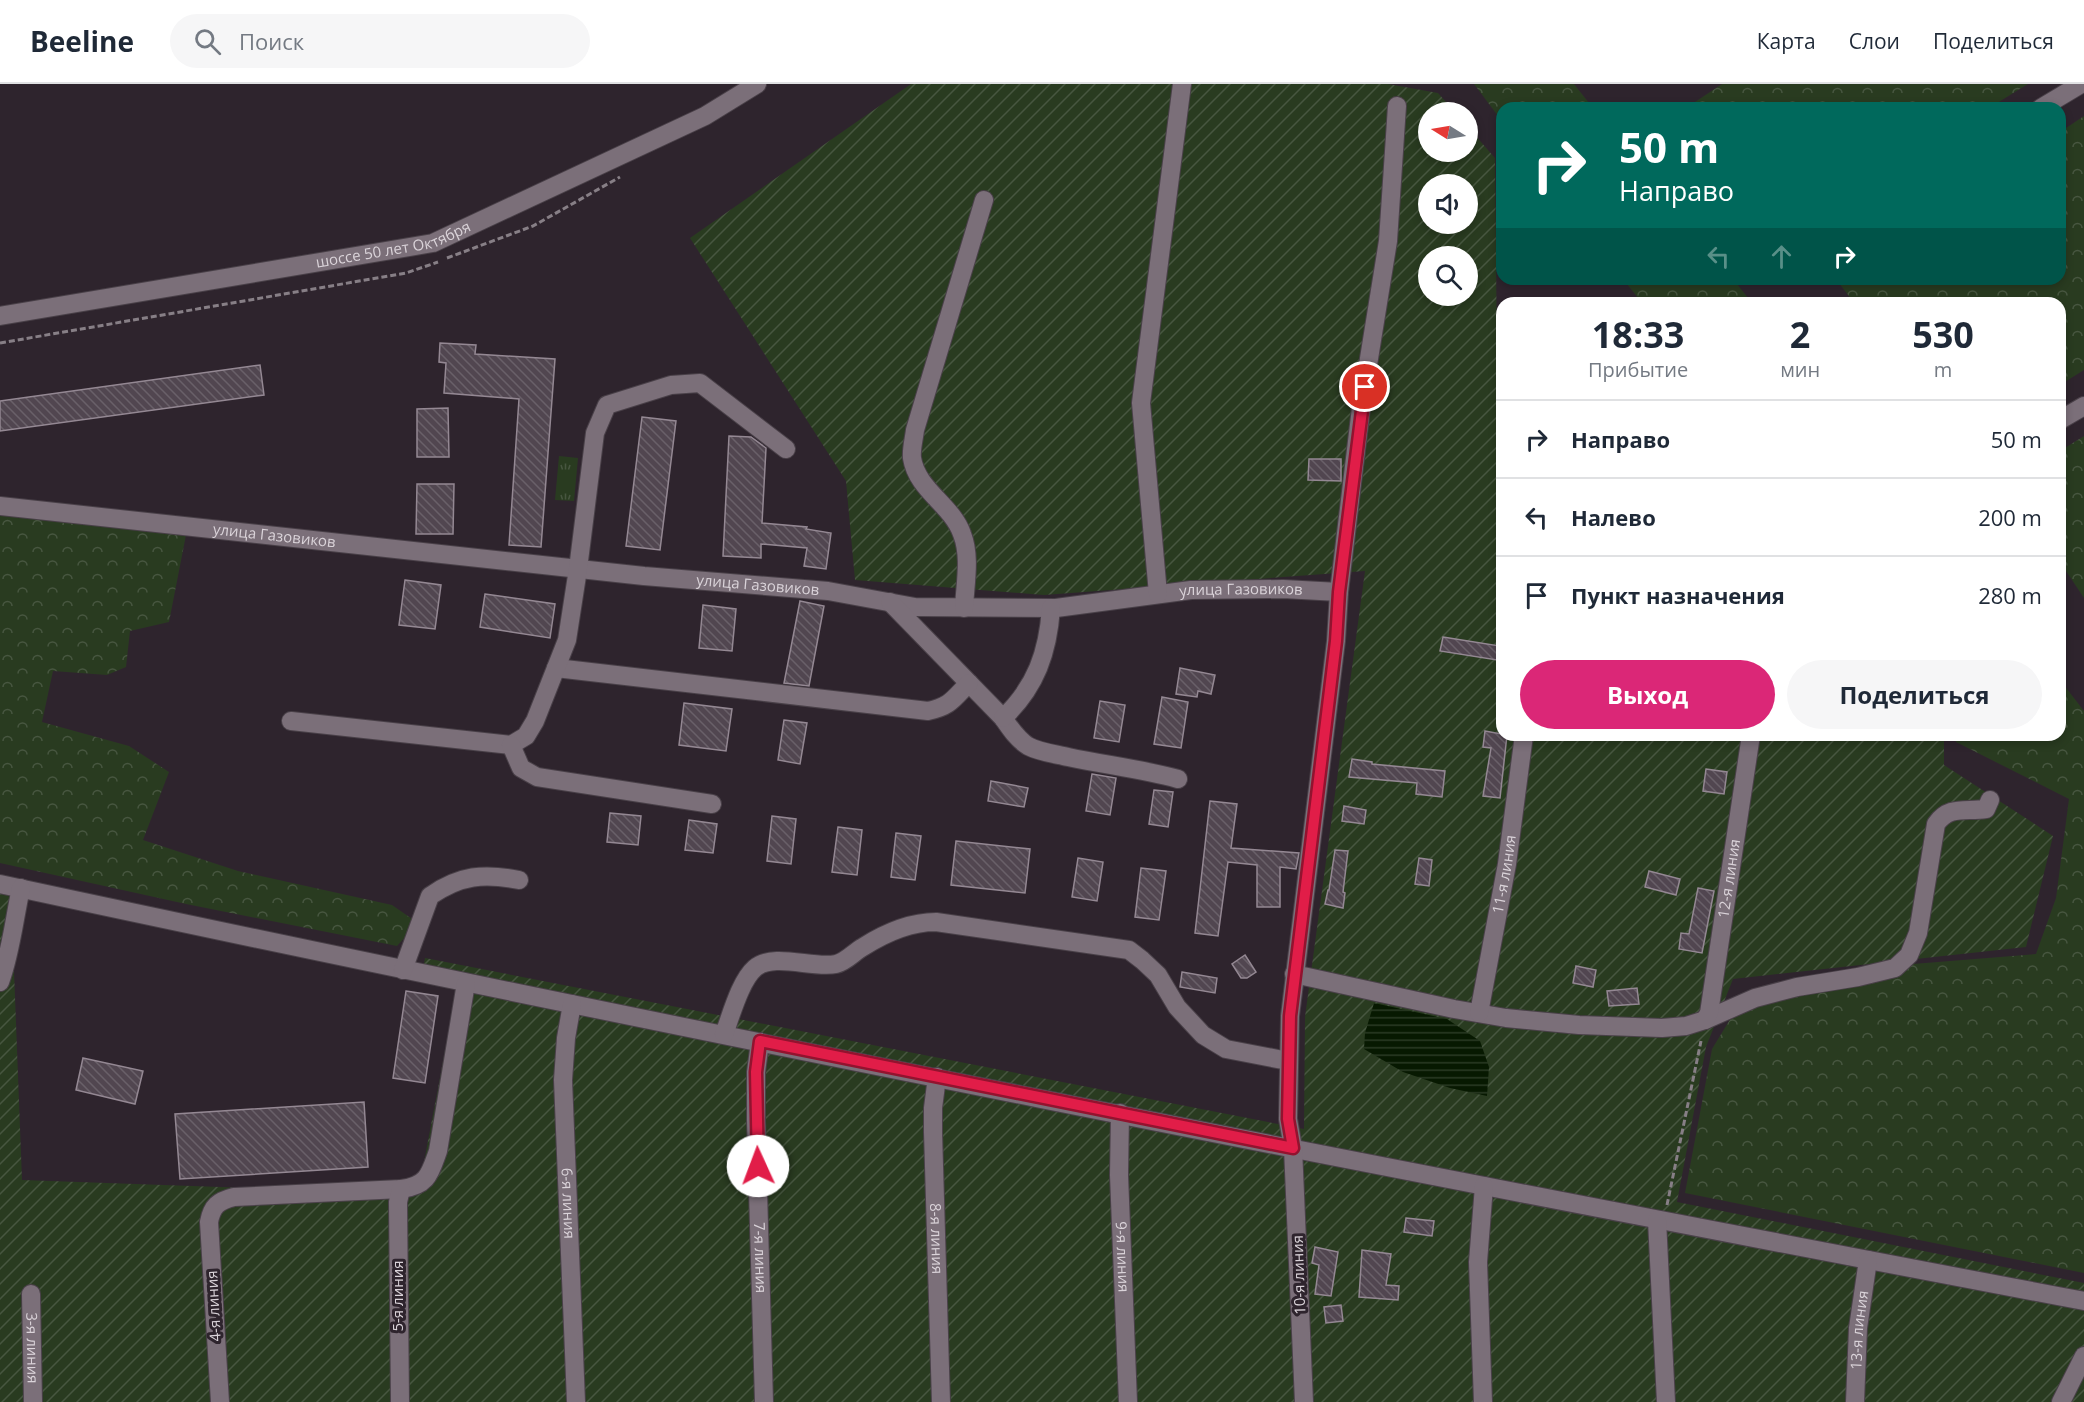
<!DOCTYPE html>
<html lang="ru">
<meta charset="utf-8">
<style>
body{margin:0;font-family:"Open Sans",sans-serif;background:#f6f6f7;color:#1f2937;height:100vh;display:flex;flex-direction:column;font-size:22px;white-space:nowrap}
*{box-sizing:border-box;margin:0}
p{font-size:20px;color:#747a83}
.icon{flex:none;width:33px;height:33px;fill:none;stroke:currentColor;stroke-width:2;stroke-linecap:round;stroke-linejoin:round}
.map{position:relative;flex:1;overflow:hidden}
.panel{position:absolute;left:1496px;top:213px;width:570px;height:444px;display:flex;flex-direction:column;background:#fff;border-radius:18px;box-shadow:0 3px 9px #0003}
.panel>*{flex:none}
.hud{position:absolute;left:1496px;top:18px;width:570px;height:183px;border-radius:18px;box-shadow:0 3px 9px #0003;background:#00695c;color:#fff;overflow:hidden}
.needle{width:39px;rotate:281deg}
.fabs{position:absolute;left:1418px;top:18px;display:grid;gap:12px}
.fabs a{display:grid;place-items:center;width:60px;height:60px;border-radius:50%;background:#fff;box-shadow:0 3px 9px #0003;font-size:30px}
.pin{position:absolute;display:grid;place-items:center;width:51px;height:51px;color:#fff;margin:-26px;border:3px solid #fff;border-radius:50%;box-shadow:0 2px 6px #0007}
.me{position:absolute;width:66px;margin:-33px;rotate:358deg;stroke-linejoin:round;filter:drop-shadow(0 0 4px #0008)}
.turn{display:flex;align-items:center;gap:21px;height:126px;padding:0 24px;font-size:27px}
.turn .icon{width:78px;height:78px;stroke-width:2.5}
.turn b{display:block;font-size:42px;line-height:51px}
.lanes{display:flex;align-items:center;height:57px;padding:0 24px;background:#0003;justify-content:center;gap:30px;direction:ltr}
.lanes .off{opacity:.35}
.eta{display:flex;justify-content:space-evenly;align-items:center;height:102px;text-align:center}
.eta b{font-size:36px;font-weight:700;line-height:42px}
.button{display:flex;gap:12px;margin-top:auto;padding:12px 24px}
.button a{flex:1;height:69px;border-radius:36px;background:#db2777;color:#fff;font-size:24px;font-weight:700;line-height:69px;text-align:center}
.button a+a{background:#f6f6f7;color:#1f2937}
ul{padding:0;list-style:none}
li{display:flex;align-items:center;gap:18px;height:78px;padding:0 24px;border-top:2px solid #e0e1e3}
li div{flex:1}
li b{display:block;font-size:22px}
li em{font-style:normal}
header{display:flex;align-items:center;gap:36px;box-sizing:border-box;height:84px;padding:0 30px;background:#fff;border-bottom:2px solid #e0e1e3}
header strong{font-size:28px}
nav{display:flex;gap:33px;margin-inline-start:auto;font-size:21px}
.search{width:420px;height:54px;background:#f6f6f7;display:flex;align-items:center;gap:15px;box-sizing:border-box;padding:0 21px;border-radius:33px;color:#747a83;font-size:22px}
.map>svg:first-child{display:block}
</style>
<header>
<strong>Beeline</strong>
<div class="search"><svg class="icon" aria-label="search" viewBox="0 0 24 24"><circle cx="10" cy="10" r="6"/><path d="M15 15l6 6"/></svg>Поиск</div>
<nav><a>Карта</a><a>Слои</a><a>Поделиться</a></nav>
</header>
<div class="map">
<svg width="2084" height="1318" viewBox="0 0 2084 1318">
<defs>
<pattern id="grass-tufts" width="24" height="20" patternUnits="userSpaceOnUse" patternTransform="scale(1.5)"><rect width="24" height="20" fill="#293b20"/><path d="M3 7l-1-3M5 7V3M7 7l1-3M15 17l-1-3M17 17v-4M19 17l1-3" fill="none" stroke="#475640"/></pattern>
<pattern id="forest-crowns" width="20" height="18" patternUnits="userSpaceOnUse" patternTransform="scale(1.5)"><rect width="20" height="18" fill="#293b20"/><path d="M2 6a3 3 0 1 1 6 0M12 15a3 3 0 1 1 6 0" fill="none" stroke="#475640"/></pattern>
<pattern id="garden-furrows" width="10" height="10" patternUnits="userSpaceOnUse" patternTransform="scale(1.5)"><rect width="10" height="10" fill="#293b20"/><path d="M-1 1l2-2M0 10L10 0M9 11l2-2" fill="none" stroke="#475640"/></pattern>
<pattern id="water-rules" width="6" height="5" patternUnits="userSpaceOnUse" patternTransform="scale(1.5)"><rect width="6" height="5" fill="#071901"/><path d="M0 2.5h6" fill="none" stroke="#2b3a25"/></pattern>
<pattern id="building-back-hatch" width="6" height="6" patternUnits="userSpaceOnUse" patternTransform="scale(1.5)"><rect width="6" height="6" fill="#514650"/><path d="M-1 5l2 2M0 0l6 6M5-1l2 2" fill="none" stroke="#696069"/></pattern>
</defs>
<rect width="100%" height="100%" fill="#2e242d"/>
<polygon fill="url(#grass-tufts)" points="559,372 578,374 574,417 555,416"/>
<g fill="url(#forest-crowns)">
<polygon points="1474,0 1574,0 1593,24 1502,24 1501,36"/>
<polygon points="1722,0 2028,0 1989,24 1686,24"/>
<polygon points="2084,32 2084,286 2060,301 2060,219 1854,219 1836,195 2060,195 2060,48"/>
<polygon points="1623,195 1733,195 1752,219 1642,219"/>
<polygon points="2084,352 2084,514 2060,478 2060,367"/>
<polygon points="0,427 186,451 169,538 130,547 126,583 107,591 53,587 42,638 129,662 169,688 143,756 238,787 392,821 418,839 397,862 186,820 0,779"/>
<polygon points="2060,596 2084,627 2084,1189 1685,1109 1712,965 1737,924 1913,880 2036,870 2056,814 2069,715 1956,658 1955,651 2060,651"/>
</g>
<path fill="url(#garden-furrows)" fill-rule="evenodd" d="M911 0H1388L1438 9 1455 28H1428V68H1467V42L1495 74 1497 273 1502 274V651H1944V681L2053 752 2026 863 1733 895 1706 963 1677 1118 2084 1199V1318H0V806L11 808 22 1096 418 1110 458 898 422 890 425 874 1304 1045 1305 933 1365 487 1044 511 855 496 846 397 690 154ZM1428 100H1467V140H1428ZM1428 172H1467V212H1428Z"/>
<polygon fill="url(#water-rules)" points="1374,919 1447,935 1480,957 1489,983 1487,1012 1450,1004 1403,988 1364,965 1365,949"/>
<g fill="url(#building-back-hatch)" stroke="#948893" stroke-width="1.5">
<polygon points="440,259 476,261 475,270 555,275 541,463 509,461 519,315 444,309 446,279 439,278"/>
<polygon points="260,281 264,311 0,347 0,317"/>
<polygon points="448,324 449,373 417,373 417,325"/>
<polygon points="642,333 676,337 660,466 626,462"/>
<polygon points="729,352 751,353 766,364 762,439 807,443 806,445 831,449 826,485 804,482 807,464 761,460 761,474 723,472"/>
<polygon points="1309,375 1341,375 1341,397 1308,396"/>
<polygon points="417,400 454,400 453,450 416,450"/>
<polygon points="405,496 441,501 435,545 399,541"/>
<polygon points="485,510 555,520 550,554 480,543"/>
<polygon points="800,517 824,522 809,602 784,599"/>
<polygon points="703,521 736,525 732,567 699,564"/>
<polygon points="1443,553 1500,562 1497,576 1440,567"/>
<polygon points="1180,584 1215,591 1211,610 1198,607 1197,613 1176,610"/>
<polygon points="1162,613 1188,618 1181,664 1154,660"/>
<polygon points="1100,617 1125,621 1119,658 1094,654"/>
<polygon points="684,619 732,625 726,667 679,661"/>
<polygon points="784,636 807,639 800,680 778,676"/>
<polygon points="1485,647 1507,651 1500,714 1483,712 1491,664 1483,663"/>
<polygon points="1352,675 1372,678 1372,680 1445,687 1442,713 1416,710 1417,699 1349,693"/>
<polygon points="1706,685 1727,688 1724,710 1703,707"/>
<polygon points="1092,690 1116,694 1110,731 1086,727"/>
<polygon points="991,697 1028,704 1024,723 988,717"/>
<polygon points="1154,706 1173,708 1168,743 1149,740"/>
<polygon points="1210,717 1237,720 1231,764 1299,769 1296,785 1280,783 1280,823 1257,823 1257,781 1228,778 1218,852 1195,849"/>
<polygon points="1344,722 1366,726 1364,740 1342,737"/>
<polygon points="610,729 641,732 638,761 607,758"/>
<polygon points="772,732 796,735 791,780 767,777"/>
<polygon points="689,736 717,740 713,769 685,766"/>
<polygon points="838,743 862,746 857,791 832,788"/>
<polygon points="896,749 921,752 915,796 891,793"/>
<polygon points="956,757 1030,765 1025,809 951,801"/>
<polygon points="1335,766 1348,767 1343,808 1345,809 1343,824 1325,820 1328,806 1329,806"/>
<polygon points="1078,774 1103,778 1097,817 1072,813"/>
<polygon points="1419,774 1432,776 1429,802 1415,800"/>
<polygon points="1141,784 1166,787 1159,836 1135,833"/>
<polygon points="1649,787 1680,795 1676,811 1645,803"/>
<polygon points="1698,804 1714,807 1702,869 1679,865 1681,849 1689,850"/>
<polygon points="1245,871 1256,888 1247,894 1241,894 1232,880"/>
<polygon points="1576,882 1596,886 1593,903 1573,899"/>
<polygon points="1182,888 1217,894 1215,909 1180,903"/>
<polygon points="1637,904 1639,920 1609,922 1607,907"/>
<polygon points="406,907 438,912 425,999 393,994"/>
<polygon points="83,974 143,987 135,1020 76,1006"/>
<polygon points="364,1018 368,1083 180,1095 175,1030"/>
<polygon points="1406,1134 1434,1137 1432,1152 1404,1148"/>
<polygon points="1315,1163 1338,1168 1331,1212 1315,1210 1319,1181 1312,1179"/>
<polygon points="1362,1166 1391,1170 1386,1201 1399,1202 1398,1216 1359,1213"/>
<polygon points="1341,1221 1343,1237 1326,1239 1324,1223"/>
</g>
<g fill="none" stroke-linecap="round" stroke-linejoin="round">
<defs>
<g id="minor">
<polyline points="2041,24 2081,0"/>
<path id="s1" d="M0 232 433 159 705 32 757 0"/>
<polyline points="2060,336 2084,322"/>
<path id="s2" d="M0 422 644 492 828 507 915 523 1056 524 1191 506 1283 505 1339 508"/>
<polyline points="1158,510 1141,319 1182,0"/>
<path d="M890 518 1003 634C1010 644 1017 655 1028 662 1039 668 1055 670 1068 673 1105 681 1142 685 1178 695"/>
<path d="M964 524C965 500 971 473 962 450 952 421 917 406 912 374 911 365 914 355 915 346L984 116"/>
<path d="M556 584 928 627C951 622 953 615 969 599"/>
<path d="M1003 634C1036 603 1048 568 1051 524"/>
<polyline points="291,637 511,661 526,652 535,637 567,556 578,485 595,349 607,321 671,301 700,299 786,365"/>
<polyline points="511,661 521,684 537,693 712,720"/>
<path d="M0 800C693 949 1388 1085 2084 1217"/>
<path d="M403 886 430 812C460 791 484 789 519 796"/>
<path d="M1294 890 1454 925 1506 934 1579 941 1662 944 1686 942 1705 936 1755 914 1797 903 1858 893 1895 884 1909 871 1918 849 1936 740C1949 721 1965 728 1986 725L1990 716"/>
<path d="M0 898C11 868 14 836 21 804"/>
<path id="s3" d="M572 920 566 954 563 996 576 1318"/>
<path id="s4" d="M1479 929 1507 780 1524 651"/>
<path id="s5" d="M1705 936 1709 929 1751 651"/>
<path d="M724 950C731 932 740 897 755 884 774 868 813 885 836 880 846 878 854 868 863 863 885 849 910 838 936 838L1129 866 1142 876 1158 891 1177 923 1203 951 1226 965 1288 977"/>
<path id="s6" d="M760 958 756 988V1036L764 1318"/>
<path id="s7" d="M937 993 933 1024V1048L941 1318"/>
<path id="s8" d="M1120 1029 1119 1091 1128 1318"/>
<polyline points="1657,1136 1666,1318"/>
<path id="s9" d="M31 1210 33 1318"/>
<path d="M220 1318 209 1138C212 1122 218 1117 234 1113L401 1105C428 1102 430 1089 438 1067L466 899"/>
<polyline points="400,1318 398,1118 401,1105"/>
<polyline points="1304,1318 1293,1064 1288,1035 1290,932 1336,557 1339,508 1361,324 1388,157 1397,22"/>
<polyline points="1483,1318 1478,1178 1484,1102"/>
<path id="s10" d="M1855 1318 1858 1244 1868 1176"/>
<polyline points="2061,1318 2084,1272"/>
</g>
</defs>
<use href="#minor" stroke="#494048" stroke-width="20"/>
<g stroke="#877f86" stroke-width="3" stroke-dasharray="6 3" stroke-linecap="butt">
<polyline points="447,174 533,142 620,93"/>
<polyline points="0,259 406,189 438,178"/>
<polyline points="1667,1121 1701,957"/>
</g>
<use href="#minor" stroke="#7b6f79" stroke-width="18"/>
</g>
<g fill="none" stroke-linecap="round" stroke-linejoin="round">
<defs>
<polyline id="route" points="758,1082 756,988 760,957 1293,1064 1288,1035 1290,932 1336,557 1339,508 1365,303"/>
</defs>
<use href="#route" stroke="#92132f" stroke-width="15"/>
<use href="#route" stroke="#e11d48" stroke-width="10"/>
</g>
<g text-anchor="middle" stroke-width="6" stroke-linejoin="round" paint-order="stroke">
<g font-size="15" fill="#dad3d9" stroke="#2e242d">
<text dy="5" stroke="none"><textPath href="#s1" startOffset="400">шоссе 50 лет Октября</textPath></text>
<text dy="5" stroke="none"><textPath href="#s2" startOffset="276">улица Газовиков</textPath></text>
<text dy="5" stroke="none"><textPath href="#s2" startOffset="762">улица Газовиков</textPath></text>
<text dy="5" stroke="none"><textPath href="#s2" startOffset="1248">улица Газовиков</textPath></text>
<text dy="5" stroke="none"><textPath href="#s4" startOffset="141">11-я линия</textPath></text>
<text dy="5" stroke="none"><textPath href="#s5" startOffset="144">12-я линия</textPath></text>
<text dy="5" stroke="none"><textPath href="#s3" startOffset="200">6-я линия</textPath></text>
<text dy="5" stroke="none"><textPath href="#s7" startOffset="162">8-я линия</textPath></text>
<text dy="5" stroke="none"><textPath href="#s6" startOffset="216">7-я линия</textPath></text>
<text dy="5" stroke="none"><textPath href="#s8" startOffset="144">9-я линия</textPath></text>
<text transform="translate(1299 1191) rotate(-92)" y="5">10-я линия</text>
<text transform="translate(398 1212) rotate(-90)" y="5">5-я линия</text>
<text transform="translate(214 1222) rotate(-93)" y="5">4-я линия</text>
<text dy="5" stroke="none"><textPath href="#s10" startOffset="72">13-я линия</textPath></text>
<text dy="5" stroke="none"><textPath href="#s9" startOffset="54">3-я линия</textPath></text>
</g>
</g>
</svg>
<div class="fabs">
<a><svg class="needle" viewBox="-14 -14 28 28"><path d="M0-13l5 13h-10z" fill="#e53935"/><path d="M0 13l5-13h-10z" fill="#747a83"/></svg></a>
<a><svg class="icon" aria-label="sound" viewBox="0 0 24 24"><path d="M4 9h4l5-4v14l-5-4H4zM17 9q2 3 0 6"/></svg></a>
<a><svg class="icon" aria-label="search" viewBox="0 0 24 24"><circle cx="10" cy="10" r="6"/><path d="M15 15l6 6"/></svg></a>
</div>
<div class="pin" style="left:1365px;top:303px;background:#d93025"><svg class="icon" aria-label="arrive" viewBox="0 0 24 24"><path d="M6 21V4h12l-3 4 3 4H6"/></svg></div>
<svg class="me" style="left:758px;top:1082px" viewBox="-20 -20 40 40"><circle r="19" fill="#fff"/><path d="M0-13L10 11 0 6-10 11z" fill="#e11d48"/></svg>
<div class="hud">
<div class="turn"><svg class="icon" aria-label="right" viewBox="0 0 24 24"><path d="M7 20v-9h11M14 6l5 5-5 5"/></svg><div><b>50 m</b>Направо</div></div>
<div class="lanes"><svg class="icon off" aria-label="left" viewBox="0 0 24 24"><path d="M17 20v-9H6M10 6l-5 5 5 5"/></svg><svg class="icon off" aria-label="ahead" viewBox="0 0 24 24"><path d="M12 20V5M6 11l6-6 6 6"/></svg><svg class="icon" aria-label="right" viewBox="0 0 24 24"><path d="M7 20v-9h11M14 6l5 5-5 5"/></svg></div>
</div>
<section class="panel">
<div class="eta">
<div><b>18:33</b><p>Прибытие</p></div>
<div><b>2</b><p>мин</p></div>
<div><b>530</b><p>m</p></div>
</div>
<ul>
<li><svg class="icon" aria-label="right" viewBox="0 0 24 24"><path d="M7 20v-9h11M14 6l5 5-5 5"/></svg><div><b>Направо</b></div><em>50 m</em></li>
<li><svg class="icon" aria-label="left" viewBox="0 0 24 24"><path d="M17 20v-9H6M10 6l-5 5 5 5"/></svg><div><b>Налево</b></div><em>200 m</em></li>
<li><svg class="icon" aria-label="arrive" viewBox="0 0 24 24"><path d="M6 21V4h12l-3 4 3 4H6"/></svg><div><b>Пункт назначения</b></div><em>280 m</em></li>
</ul>
<div class="button"><a>Выход</a><a>Поделиться</a></div>
</section>
</div>
